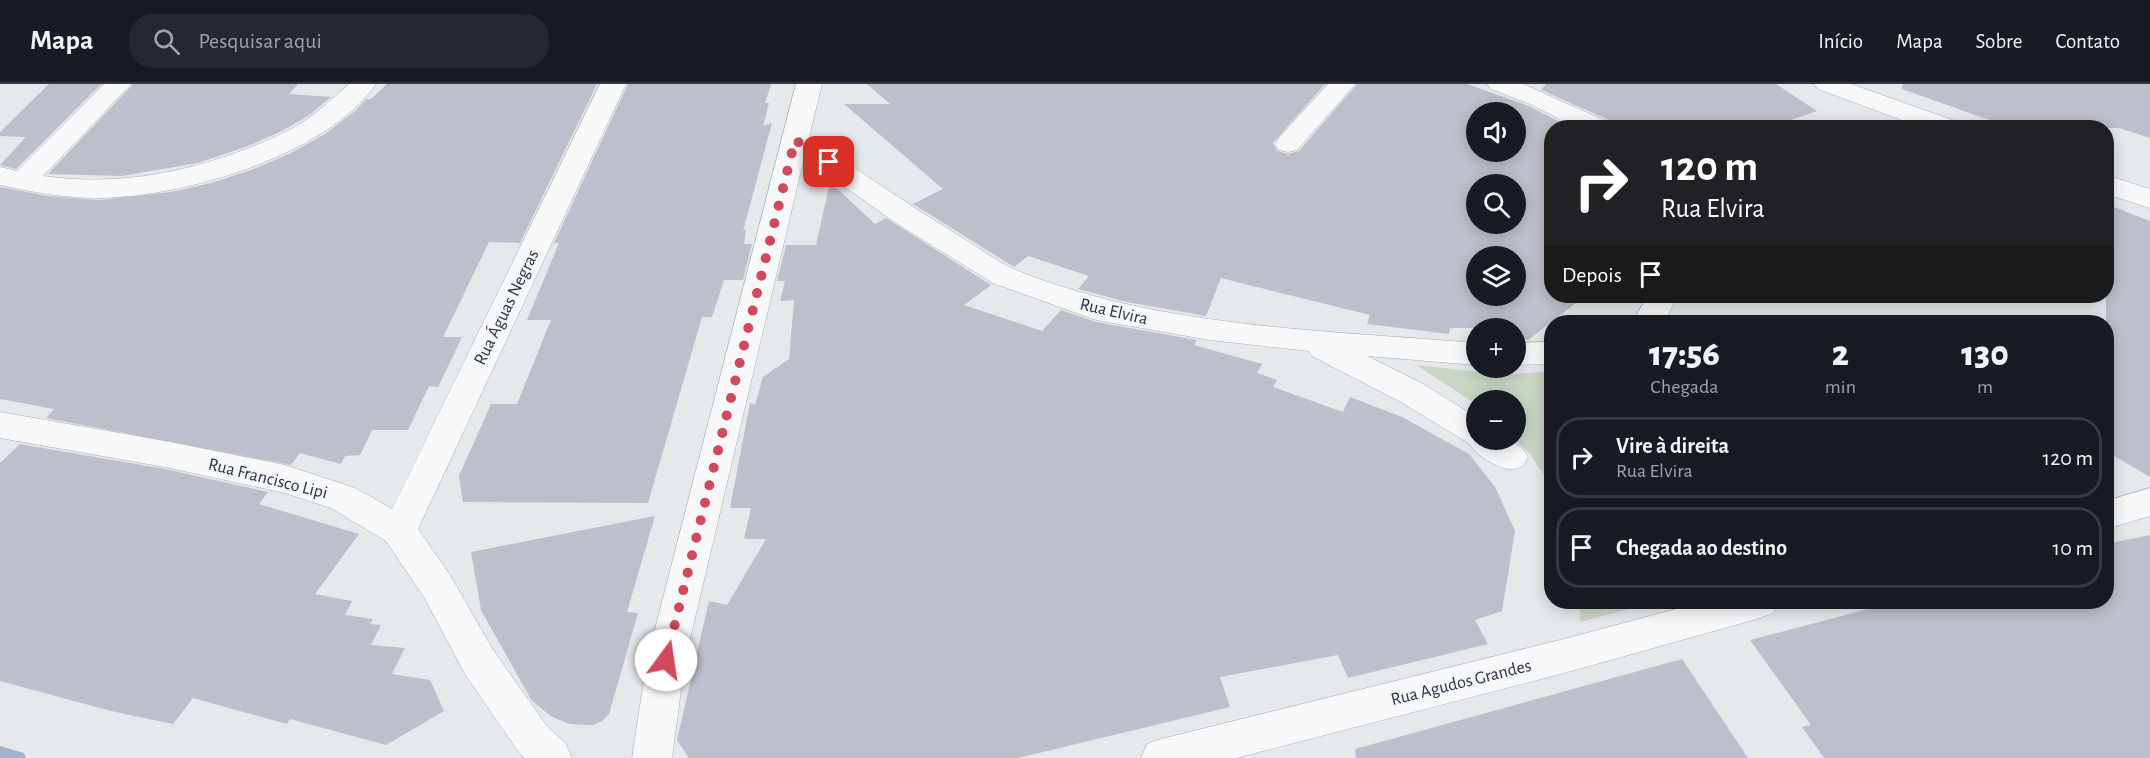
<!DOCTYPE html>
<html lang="pt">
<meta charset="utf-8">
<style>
body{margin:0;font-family:"Alegreya Sans",sans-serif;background:#242831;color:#f1f3f6;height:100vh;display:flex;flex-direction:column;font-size:22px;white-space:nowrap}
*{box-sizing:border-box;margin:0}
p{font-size:20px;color:#9ea1a6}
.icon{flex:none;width:33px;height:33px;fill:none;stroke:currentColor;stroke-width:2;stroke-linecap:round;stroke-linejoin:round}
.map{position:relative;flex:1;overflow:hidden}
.sheet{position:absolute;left:1544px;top:231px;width:570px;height:294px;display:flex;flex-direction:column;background:#171b24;border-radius:24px;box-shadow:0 3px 15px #0003}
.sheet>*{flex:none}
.banner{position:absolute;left:1544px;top:36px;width:570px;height:183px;border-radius:24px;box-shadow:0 3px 15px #0003;background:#202124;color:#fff;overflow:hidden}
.controls{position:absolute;left:1466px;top:18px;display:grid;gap:12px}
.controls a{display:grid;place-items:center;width:60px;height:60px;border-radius:50%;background:#171b24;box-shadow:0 3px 15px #0003;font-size:30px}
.pin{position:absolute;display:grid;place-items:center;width:51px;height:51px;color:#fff;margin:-26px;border-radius:12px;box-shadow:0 3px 9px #0006}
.me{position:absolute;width:66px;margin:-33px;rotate:14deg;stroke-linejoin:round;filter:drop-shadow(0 0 4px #0008)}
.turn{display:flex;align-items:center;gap:21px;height:126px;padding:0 18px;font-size:27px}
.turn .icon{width:78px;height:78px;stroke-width:2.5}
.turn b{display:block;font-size:42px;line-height:51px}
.then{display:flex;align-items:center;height:57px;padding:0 18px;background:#0003;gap:12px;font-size:22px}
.eta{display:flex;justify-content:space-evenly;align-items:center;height:102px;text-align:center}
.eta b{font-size:36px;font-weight:800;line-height:42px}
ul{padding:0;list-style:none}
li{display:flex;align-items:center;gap:18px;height:81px;margin:0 12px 9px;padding:0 6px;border:3px solid #363941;border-radius:24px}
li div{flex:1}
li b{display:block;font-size:22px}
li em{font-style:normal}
header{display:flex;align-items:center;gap:36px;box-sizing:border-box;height:84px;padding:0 30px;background:#171b24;border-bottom:2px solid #363941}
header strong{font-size:28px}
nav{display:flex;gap:33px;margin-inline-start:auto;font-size:21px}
.search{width:420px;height:54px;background:#242831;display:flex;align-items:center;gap:15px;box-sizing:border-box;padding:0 21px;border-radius:24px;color:#9ea1a6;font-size:22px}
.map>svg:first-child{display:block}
</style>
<header>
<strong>Mapa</strong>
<div class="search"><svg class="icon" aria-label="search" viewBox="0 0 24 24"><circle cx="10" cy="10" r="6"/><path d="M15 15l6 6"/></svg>Pesquisar aqui</div>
<nav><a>Início</a><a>Mapa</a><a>Sobre</a><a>Contato</a></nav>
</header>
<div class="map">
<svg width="2150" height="674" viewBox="0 0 2150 674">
<rect width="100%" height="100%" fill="#e4e7ec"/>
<g fill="#c9d6c5">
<polygon points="1416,281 1506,291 1551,287 1551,401 1529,369 1515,356 1515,316 1476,316 1476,320"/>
<polygon points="1580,518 1655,518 1580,538"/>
</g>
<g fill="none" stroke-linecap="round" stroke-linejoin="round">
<polygon fill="#9fb4cc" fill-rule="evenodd" points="0,662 24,669 26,674 0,674"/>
</g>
<g fill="#bbc0ca" fill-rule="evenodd">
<polygon points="49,0 101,0 16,85 0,81 26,53 0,52 0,48"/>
<polygon points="133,0 298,0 289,10 331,13 308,32 282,47 248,62 198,79 122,92 48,90"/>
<polygon points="387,0 597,0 520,159 489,158 443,253 462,253 438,303 429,302 408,346 372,346 360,371 345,372 341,380 300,369 291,381 46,334 54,325 0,315 0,103 48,112 99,116 171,108 211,99 251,86 289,70 325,50 355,27 366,15 371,15"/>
<polygon points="628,0 771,0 765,19 769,19 763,42 772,39 743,147 746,145 744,160 752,160 743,196 724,196 712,233 702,233 648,419 463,418 459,392 491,320 517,320 551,236 527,236 559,159 554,159"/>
<path d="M867 0H1325L1273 59 1277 67 1288 70 1299 67 1357 0H1467L1529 22 1571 44H1551V212H1585L1528 256 1515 257V244H1450L1449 250 1367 240 1370 231 1221 194 1206 232 1127 218 1078 205 1089 192 1028 172 1014 183 913 120 943 105 844 20H890ZM1476 28H1515V68H1476ZM1476 100H1515V140H1476ZM1476 172H1515V212H1476Z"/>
<polygon points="1546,0 1776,0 1817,27 1768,44 1614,44 1609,36 1541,6"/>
<polygon points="1903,0 2150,0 2150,54 2119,44 2012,44 1902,5"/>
<polygon points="830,98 875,140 886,134 991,201 964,221 1042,247 1061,226 1096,238 1197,256 1194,261 1262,280 1257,289 1277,296 1273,303 1343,328 1350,313 1402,333 1469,370 1495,403 1515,447 1502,527 1475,536 1488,560 1348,594 1338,571 1220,593 1230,623 1018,674 689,674 677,656 709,517 727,521 766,455 744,455 751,424 730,424 750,319 755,321 763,293 789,275 794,216 780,217 785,197 777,197 786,161 816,161"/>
<polygon points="2106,120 2150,137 2150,393 2106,367"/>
<polygon points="20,360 165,385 268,408 259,420 359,450 315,510 352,517 345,531 373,535 370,540 381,541 371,561 405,564 392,590 430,596 444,627 386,661 290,635 287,640 193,614 173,640 111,627 0,597 0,379"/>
<polygon points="655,432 627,528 638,529 609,630 602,637 592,641 570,640 552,633 532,617 481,526 471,468"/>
<polygon points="2150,451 2150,674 1824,674 1802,643 1811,641 1750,556 1895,518 2106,518 2106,460"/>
<polygon points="1682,575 1748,674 1356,674 1355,665"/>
</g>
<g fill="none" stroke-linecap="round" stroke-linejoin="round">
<defs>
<g id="minor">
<path d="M104 0H131L43 92C115 102 182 90 249 64 268 56 286 49 303 38 320 27 334 13 349 0H376C326 72 183 113 99 114 65 114 32 108 0 101V83L17 87Z"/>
<polygon points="600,0 626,0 418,445 450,491 493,566 546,641 566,660 572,674 524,674 518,667 465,590 424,513 386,457 331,424 285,409 165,383 0,354 0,328 165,357 285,381 355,404 392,425"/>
<path d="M796 0H822L809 53C859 87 909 121 961 153 979 164 997 178 1016 186 1158 244 1324 246 1476 259V281L1367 272 1423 300 1476 333V356C1497 356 1517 352 1528 373L1523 382C1518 384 1513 386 1508 385 1496 383 1476 371 1470 360L1401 318 1312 272 1309 267 1210 256 1096 236 993 199 899 141 804 74 685 576 672 674H632L647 576Z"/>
<polygon points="1328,0 1355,0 1297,66 1288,68 1279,66 1275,60 1279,54"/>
<polygon points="1487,0 1523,0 1608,38 1612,44 1577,44 1530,20 1491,5"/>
<polygon points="1814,0 1851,0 1958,38 1962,44 1923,44 1818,5"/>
<polygon points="2106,91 2150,105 2150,124 2106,110"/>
<polygon points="1648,212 1678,212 1664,238 1632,238"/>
<polygon points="1551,258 1551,280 1515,281 1515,259"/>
<polygon points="2150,404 2150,432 2106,445 2106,417"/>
<polygon points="1702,518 1779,518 1773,529 1760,534 1568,588 1236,674 1141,674 1147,660 1161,655 1568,554"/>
</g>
</defs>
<use href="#minor" stroke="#a9aeb7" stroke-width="1"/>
<use href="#minor" fill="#f7f8fa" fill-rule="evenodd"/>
</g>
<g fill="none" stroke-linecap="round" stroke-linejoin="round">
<polyline stroke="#d1495b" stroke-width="10" stroke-dasharray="0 18" points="666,576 795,56 829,78"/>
</g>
<g text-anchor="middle" stroke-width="4.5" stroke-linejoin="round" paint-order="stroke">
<g font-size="18" fill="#2b3445" stroke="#f4f6f9">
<text transform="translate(506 223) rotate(-64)" y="6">Rua Águas Negras</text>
<text transform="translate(1114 227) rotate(13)" y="6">Rua Elvira</text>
<text transform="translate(268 394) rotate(14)" y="6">Rua Francisco Lipi</text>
<text transform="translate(1461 598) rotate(-14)" y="6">Rua Agudos Grandes</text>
</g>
</g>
</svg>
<div class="controls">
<a><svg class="icon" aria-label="sound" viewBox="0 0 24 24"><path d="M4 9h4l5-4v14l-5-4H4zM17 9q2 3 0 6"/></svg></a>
<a><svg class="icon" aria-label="search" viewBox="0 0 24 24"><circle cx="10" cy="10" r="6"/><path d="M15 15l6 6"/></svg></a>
<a><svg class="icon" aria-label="layers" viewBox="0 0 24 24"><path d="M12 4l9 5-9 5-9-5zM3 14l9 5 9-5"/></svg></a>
<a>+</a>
<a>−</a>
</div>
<div class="pin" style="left:829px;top:78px;background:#d93025"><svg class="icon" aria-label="arrive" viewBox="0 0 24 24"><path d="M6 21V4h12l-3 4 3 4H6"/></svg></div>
<svg class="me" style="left:666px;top:576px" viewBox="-20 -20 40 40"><circle r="19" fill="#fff"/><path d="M0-13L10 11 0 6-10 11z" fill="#d1495b"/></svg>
<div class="banner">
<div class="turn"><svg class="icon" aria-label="right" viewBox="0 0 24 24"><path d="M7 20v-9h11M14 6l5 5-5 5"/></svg><div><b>120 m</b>Rua Elvira</div></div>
<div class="then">Depois<svg class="icon" aria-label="arrive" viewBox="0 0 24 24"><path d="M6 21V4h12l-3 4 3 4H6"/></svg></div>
</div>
<section class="sheet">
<div class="eta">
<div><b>17:56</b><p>Chegada</p></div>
<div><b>2</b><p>min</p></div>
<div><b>130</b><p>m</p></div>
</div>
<ul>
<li><svg class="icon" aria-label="right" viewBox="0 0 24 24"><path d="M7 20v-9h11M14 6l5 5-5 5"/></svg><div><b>Vire à direita</b><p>Rua Elvira</p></div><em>120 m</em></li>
<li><svg class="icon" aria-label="arrive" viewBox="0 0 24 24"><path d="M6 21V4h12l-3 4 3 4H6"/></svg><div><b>Chegada ao destino</b></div><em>10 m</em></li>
</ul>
</section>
</div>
